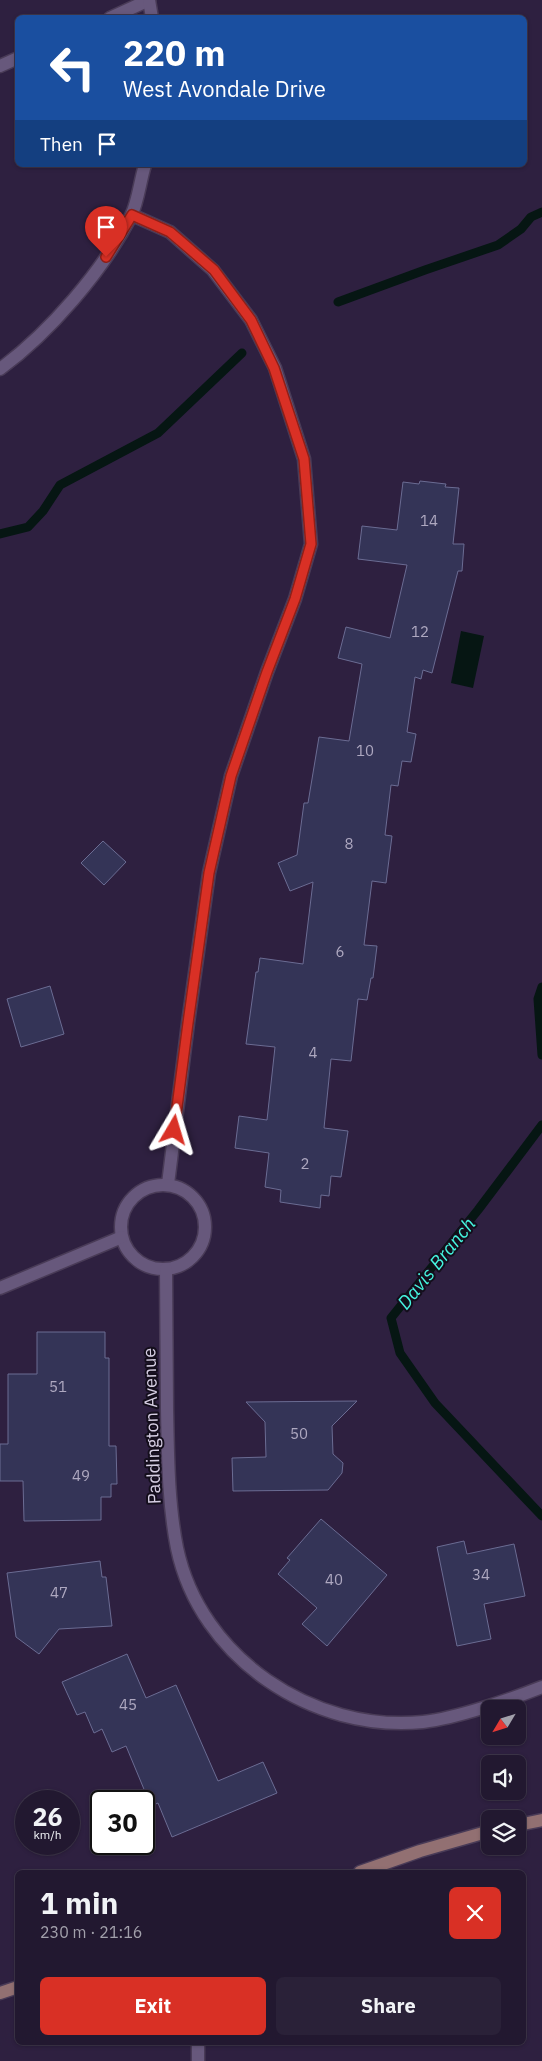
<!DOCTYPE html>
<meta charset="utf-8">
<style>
body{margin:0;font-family:"IBM Plex Sans",sans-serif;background:#2a2138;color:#f1f3f6;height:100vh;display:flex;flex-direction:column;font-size:19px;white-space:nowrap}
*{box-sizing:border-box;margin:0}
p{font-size:16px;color:#a2a0ab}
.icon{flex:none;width:28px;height:28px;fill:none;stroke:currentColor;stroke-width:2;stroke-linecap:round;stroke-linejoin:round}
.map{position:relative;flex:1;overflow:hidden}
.details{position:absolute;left:15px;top:1870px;width:511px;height:175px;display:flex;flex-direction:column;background:#221830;border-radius:8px;box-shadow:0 1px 4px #0004,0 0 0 1px #3f374c}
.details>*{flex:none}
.guide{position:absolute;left:15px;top:15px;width:512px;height:152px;border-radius:8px;box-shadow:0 1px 4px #0004,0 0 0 1px #3f374c;background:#1a4fa0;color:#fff;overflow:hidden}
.needle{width:32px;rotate:232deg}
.fabs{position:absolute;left:481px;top:1700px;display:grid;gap:10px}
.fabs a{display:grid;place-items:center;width:45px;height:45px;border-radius:8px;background:#221830;box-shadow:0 1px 4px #0004,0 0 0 1px #3f374c;font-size:25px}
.speed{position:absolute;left:15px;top:1790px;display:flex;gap:10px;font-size:25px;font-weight:700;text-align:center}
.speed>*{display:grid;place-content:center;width:65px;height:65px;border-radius:50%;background:#221830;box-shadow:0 1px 4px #0004,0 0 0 1px #3f374c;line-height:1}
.speed small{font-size:12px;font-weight:400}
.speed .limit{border:2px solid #111;border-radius:8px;background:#fff;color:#111}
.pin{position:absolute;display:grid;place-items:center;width:42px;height:42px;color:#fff;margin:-51px -21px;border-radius:50% 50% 50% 0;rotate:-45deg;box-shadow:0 0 5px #0007}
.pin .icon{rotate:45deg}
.me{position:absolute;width:55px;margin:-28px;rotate:7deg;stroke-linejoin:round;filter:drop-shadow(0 0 4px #0008)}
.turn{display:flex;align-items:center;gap:18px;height:105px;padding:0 25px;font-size:22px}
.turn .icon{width:65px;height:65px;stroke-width:2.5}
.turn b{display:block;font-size:35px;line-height:42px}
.then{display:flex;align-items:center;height:48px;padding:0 25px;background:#0003;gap:10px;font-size:19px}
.round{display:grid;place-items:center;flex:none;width:52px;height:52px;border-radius:8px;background:#2a2138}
.headline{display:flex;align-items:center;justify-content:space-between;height:85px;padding:0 25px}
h1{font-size:30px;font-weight:700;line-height:38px}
.primary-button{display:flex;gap:10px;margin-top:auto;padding:10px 25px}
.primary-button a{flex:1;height:58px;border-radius:8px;background:#d93025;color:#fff;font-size:20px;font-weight:700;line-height:58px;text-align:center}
.primary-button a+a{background:#2a2138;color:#f1f3f6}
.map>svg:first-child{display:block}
</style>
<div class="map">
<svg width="542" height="2061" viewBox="0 0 542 2061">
<rect width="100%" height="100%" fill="#2e2040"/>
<polygon fill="#061613" points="461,631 484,636 473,688 451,683"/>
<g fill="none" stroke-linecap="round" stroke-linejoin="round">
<g stroke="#061613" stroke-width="9">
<polyline points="338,302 425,270 498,245 521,229 531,217 542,212"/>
<polyline points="0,534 28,527 43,511 60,485 158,433 242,353"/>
<polyline points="542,987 538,999 542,1055"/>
<polyline points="542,1125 478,1210 391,1318 400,1353 435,1403 542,1516"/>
</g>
</g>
<g fill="#343457" stroke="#6b6c93">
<polygon points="420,481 446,484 445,487 459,488 453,544 464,544 462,571 458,571 432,673 423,670 421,679 415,677 407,732 416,734 411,762 402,761 398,786 391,785 385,835 392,836 386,883 372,881 364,945 377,946 373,978 371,978 367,1000 358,999 351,1061 331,1059 324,1128 348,1131 341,1177 331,1176 329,1196 321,1195 320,1208 280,1202 281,1190 265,1187 269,1153 235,1148 239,1116 267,1120 275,1047 246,1044 256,972 258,972 260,958 303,964 313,882 290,891 278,863 297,855 304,803 308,803 319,737 349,741 362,664 338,658 346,627 390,638 407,565 358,559 362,526 397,530 403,482 419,484"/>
<polygon points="103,841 126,862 104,885 81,863"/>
<polygon points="50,986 64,1034 21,1047 7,999"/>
<polygon points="37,1332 105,1332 105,1358 109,1358 109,1446 116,1446 117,1484 111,1484 111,1497 101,1497 101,1520 24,1521 23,1481 0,1481 0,1444 8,1444 8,1374 37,1374"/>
<polygon points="357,1401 332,1426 333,1454 343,1463 342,1473 328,1490 233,1491 232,1458 266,1457 265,1422 246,1402"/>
<polygon points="321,1519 387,1575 327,1646 302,1624 317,1608 278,1574 290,1560 287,1558"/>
<polygon points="464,1541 467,1554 514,1544 525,1596 484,1604 491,1639 457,1646 437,1547"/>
<polygon points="100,1561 102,1577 106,1577 112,1626 59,1629 39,1654 16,1637 7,1573"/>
<polygon points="127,1654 146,1698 176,1685 218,1781 263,1762 277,1793 172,1837 158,1803 151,1806 126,1746 112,1752 102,1729 94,1733 85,1712 77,1715 62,1682"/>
</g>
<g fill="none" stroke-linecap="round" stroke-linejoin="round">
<defs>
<g id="lane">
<polyline points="110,18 149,0"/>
<polyline points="0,66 18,58"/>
<polyline points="198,2042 198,2061"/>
</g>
<g id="street">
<polyline points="149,0 152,18"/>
<polyline points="132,215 170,232 213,270 251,320 275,368 304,459 311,544 295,599 267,672 231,776 209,873 188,1023 168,1184"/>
<path d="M0 369C49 333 103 271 131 216 138 202 140 181 145 165"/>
<circle cx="163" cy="1227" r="42"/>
<path d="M166 1269C166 1316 167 1362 167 1409 168 1455 168 1503 177 1548 200 1658 313 1733 423 1722 457 1718 509 1700 542 1687"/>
<polyline points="0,1288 122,1237"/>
</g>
<g id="secondary">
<polyline points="518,1825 542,1820"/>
<polyline points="360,1872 420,1851 490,1831"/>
<polyline points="0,1993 18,1987"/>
</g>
</defs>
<use href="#lane" stroke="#493b57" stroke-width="15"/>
<use href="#street" stroke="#493b57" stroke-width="15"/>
<use href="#secondary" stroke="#493b57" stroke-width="15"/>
<use href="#lane" stroke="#67587c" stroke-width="12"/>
<use href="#street" stroke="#67587c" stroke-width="12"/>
<use href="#secondary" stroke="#927072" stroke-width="12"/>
</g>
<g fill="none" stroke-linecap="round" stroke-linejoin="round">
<defs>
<polyline id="route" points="106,257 132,215 170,232 184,244 214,270 251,320 274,368 304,459 311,544 295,599 267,672 231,776 209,873 188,1023 174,1130"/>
</defs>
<use href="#route" stroke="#8d1f18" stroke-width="12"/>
<use href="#route" stroke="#d93025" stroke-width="9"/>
</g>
<g text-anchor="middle" stroke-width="4" stroke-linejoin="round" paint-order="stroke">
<g font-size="15" fill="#aea8c0">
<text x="429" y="526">14</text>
<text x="420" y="637">12</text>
<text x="365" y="756">10</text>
<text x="349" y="849">8</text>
<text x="340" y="957">6</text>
<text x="313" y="1058">4</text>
<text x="305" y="1169">2</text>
<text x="58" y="1392">51</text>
<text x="299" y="1439">50</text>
<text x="81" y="1481">49</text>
<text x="481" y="1580">34</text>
<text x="334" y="1585">40</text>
<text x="59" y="1598">47</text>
<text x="128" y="1710">45</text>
</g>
<g font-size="18" fill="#d6cee3" stroke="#140e1c">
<text transform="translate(152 1426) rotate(-92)" y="6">Paddington Avenue</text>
</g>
<g font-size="19" font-style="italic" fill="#45f5df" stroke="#140e1c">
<text transform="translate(436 1263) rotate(-51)" y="7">Davis Branch</text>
</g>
</g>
</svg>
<div class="fabs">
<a><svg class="needle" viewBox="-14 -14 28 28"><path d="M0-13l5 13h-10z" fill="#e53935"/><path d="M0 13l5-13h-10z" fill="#a2a0ab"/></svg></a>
<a><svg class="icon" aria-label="sound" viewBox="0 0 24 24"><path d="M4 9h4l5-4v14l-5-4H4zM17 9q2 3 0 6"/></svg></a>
<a><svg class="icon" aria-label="layers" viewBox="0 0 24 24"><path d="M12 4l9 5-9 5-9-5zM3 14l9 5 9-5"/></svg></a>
</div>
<div class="speed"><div>26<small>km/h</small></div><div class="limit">30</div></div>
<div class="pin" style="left:106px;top:257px;background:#d93025"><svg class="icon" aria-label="arrive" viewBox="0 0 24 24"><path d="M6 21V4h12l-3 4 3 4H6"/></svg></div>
<svg class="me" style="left:174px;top:1130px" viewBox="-20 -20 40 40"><path d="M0-17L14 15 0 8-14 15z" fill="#d93025" stroke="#fff" stroke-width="4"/></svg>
<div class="guide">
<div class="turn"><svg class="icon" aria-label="left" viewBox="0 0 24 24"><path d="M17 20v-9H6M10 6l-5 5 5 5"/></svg><div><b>220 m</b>West Avondale Drive</div></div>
<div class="then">Then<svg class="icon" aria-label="arrive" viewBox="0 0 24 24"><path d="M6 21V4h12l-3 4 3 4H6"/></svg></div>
</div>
<section class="details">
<div class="headline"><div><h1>1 min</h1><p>230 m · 21:16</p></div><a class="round" style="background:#d93025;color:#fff"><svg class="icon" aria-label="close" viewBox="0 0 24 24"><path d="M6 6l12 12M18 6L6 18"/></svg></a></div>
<div class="primary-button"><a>Exit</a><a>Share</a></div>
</section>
</div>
